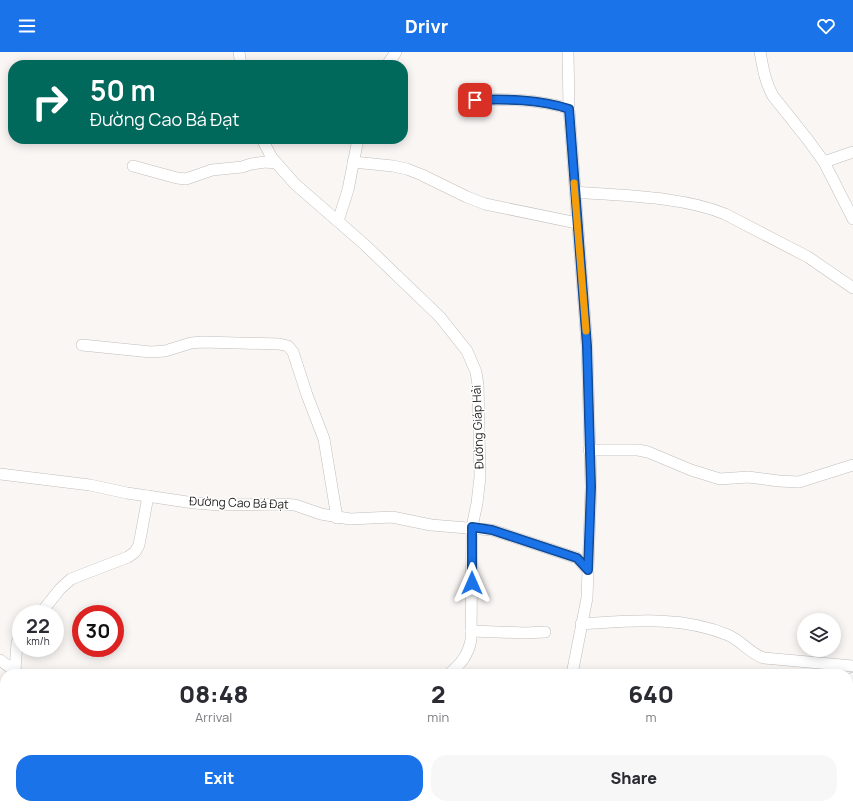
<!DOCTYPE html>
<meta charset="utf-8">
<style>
body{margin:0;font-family:Manrope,sans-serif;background:#f7f7f7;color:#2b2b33;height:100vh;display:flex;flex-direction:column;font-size:15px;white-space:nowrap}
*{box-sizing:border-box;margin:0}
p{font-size:13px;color:#7c7c81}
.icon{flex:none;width:22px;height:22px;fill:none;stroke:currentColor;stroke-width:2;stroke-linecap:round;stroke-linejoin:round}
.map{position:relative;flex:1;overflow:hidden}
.sheet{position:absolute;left:0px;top:617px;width:853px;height:140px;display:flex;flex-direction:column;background:#fff;border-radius:16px 16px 0 0;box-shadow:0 2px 10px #0003}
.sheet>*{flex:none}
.hud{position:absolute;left:8px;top:8px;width:400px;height:84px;border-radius:16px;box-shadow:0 2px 10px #0003;background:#00695c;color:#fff;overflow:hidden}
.tools{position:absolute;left:797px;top:561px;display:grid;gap:8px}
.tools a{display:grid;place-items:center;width:44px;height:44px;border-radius:50%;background:#fff;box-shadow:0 2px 10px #0003;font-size:20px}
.speed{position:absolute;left:12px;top:553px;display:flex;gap:8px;font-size:20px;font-weight:700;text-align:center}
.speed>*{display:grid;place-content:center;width:52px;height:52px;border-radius:50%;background:#fff;box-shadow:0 2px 10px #0003;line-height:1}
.speed small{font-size:10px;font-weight:400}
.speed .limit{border:6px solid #d22;background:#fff;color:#111}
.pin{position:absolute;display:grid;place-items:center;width:34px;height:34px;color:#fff;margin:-17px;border-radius:8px;box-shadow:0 2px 6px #0006}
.me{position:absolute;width:44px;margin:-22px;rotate:0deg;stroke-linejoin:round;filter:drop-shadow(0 0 3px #0008)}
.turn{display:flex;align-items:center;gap:14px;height:84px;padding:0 16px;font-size:18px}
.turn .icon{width:52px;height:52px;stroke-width:2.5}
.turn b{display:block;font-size:28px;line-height:34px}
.eta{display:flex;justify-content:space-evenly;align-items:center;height:68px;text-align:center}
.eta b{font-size:24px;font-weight:800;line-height:28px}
.button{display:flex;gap:8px;margin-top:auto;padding:8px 16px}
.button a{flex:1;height:46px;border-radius:16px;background:#1a73e8;color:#fff;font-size:16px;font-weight:800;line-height:46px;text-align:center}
.button a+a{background:#f7f7f7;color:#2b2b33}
header{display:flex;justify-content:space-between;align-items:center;height:52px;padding:0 16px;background:#1a73e8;color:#fff;font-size:18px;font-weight:800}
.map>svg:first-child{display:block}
</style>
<header><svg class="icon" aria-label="menu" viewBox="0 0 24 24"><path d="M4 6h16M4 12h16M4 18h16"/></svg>Drivr<svg class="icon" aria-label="heart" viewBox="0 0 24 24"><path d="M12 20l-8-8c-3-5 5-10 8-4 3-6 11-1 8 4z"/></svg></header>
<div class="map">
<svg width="853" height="757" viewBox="0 0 853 757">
<rect width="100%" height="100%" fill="#f9f6f4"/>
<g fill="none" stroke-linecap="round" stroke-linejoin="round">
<defs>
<g id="minor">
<polyline points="239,0 241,13"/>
<polyline points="568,0 569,57 587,294 591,435 587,546 572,622"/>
<path d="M760 0C763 16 765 30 773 44L808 88 824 110 853 167"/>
<polyline points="387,13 396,0"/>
<path d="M475 48C506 47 539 47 569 57"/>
<path d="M262 87 272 106 295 132 364 192 440 265 467 299 476 320 478 333 480 425 477 451 472 475 471 588C468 603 461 612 449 622"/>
<polyline points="353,110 393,114 407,117 422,123 467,145 485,152 577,171"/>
<polyline points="824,110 853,100"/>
<polyline points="133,114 177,126 186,127 212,118 242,115 251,112 265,110 276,111"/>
<path d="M575 140C622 144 681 144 725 162L808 205 853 236"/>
<polyline points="338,169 348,138 358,87"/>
<polyline points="82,293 151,300 165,299 191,291 202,290 279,292 288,294 293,300 307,343 324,387 337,466"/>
<polyline points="589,398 638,398 648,400 691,418 720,427 748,425 779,429 799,430 853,413"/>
<polyline points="0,422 90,433 127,441 194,451 220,453 282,452 295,453 321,462 350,467 392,465 431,473 492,478 577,506 588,518"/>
<polyline points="40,562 60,537 71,527 128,505 135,500 139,493 148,444"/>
<path d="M581 572C630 569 681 563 728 583 742 589 750 602 764 606L853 614"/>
<polyline points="471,579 525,581 545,580"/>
<polyline points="0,608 19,622"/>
<polyline points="15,618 17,591 21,582"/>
<polyline points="848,640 853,626"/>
<polyline points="0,667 5,708"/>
<polyline points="10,752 11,757"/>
<polyline points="468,752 501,757"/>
<polyline points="626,752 635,754 650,755"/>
<polyline points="841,752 845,757"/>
<polyline points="406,757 408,752"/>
<polyline points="549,757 550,752"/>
</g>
</defs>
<use href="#minor" stroke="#c1bebc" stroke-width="12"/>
<use href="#minor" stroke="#fff" stroke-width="11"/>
</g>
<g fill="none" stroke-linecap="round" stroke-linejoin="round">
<defs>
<path id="route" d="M472 531V475L492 478 577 506 588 518 591 435 587 294 569 57C539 47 506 47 475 48"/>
</defs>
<use href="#route" stroke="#114b97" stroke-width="10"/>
<use href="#route" stroke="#1a73e8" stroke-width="7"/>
<polyline stroke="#f59e0b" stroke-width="7" points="574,131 586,279"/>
</g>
<g text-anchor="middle" stroke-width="3" stroke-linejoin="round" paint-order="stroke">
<g font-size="12" fill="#1f1d1c" stroke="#fff">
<text transform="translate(478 375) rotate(-92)" y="4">Đường Giáp Hải</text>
<text transform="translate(239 451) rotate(2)" y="4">Đường Cao Bá Đạt</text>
</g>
</g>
</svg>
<div class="tools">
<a><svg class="icon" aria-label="layers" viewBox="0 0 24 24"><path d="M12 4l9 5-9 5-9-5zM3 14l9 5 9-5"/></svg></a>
</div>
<div class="speed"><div>22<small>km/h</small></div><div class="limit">30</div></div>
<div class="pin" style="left:475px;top:48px;background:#d93025"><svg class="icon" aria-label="arrive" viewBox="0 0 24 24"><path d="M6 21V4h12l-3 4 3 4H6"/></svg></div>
<svg class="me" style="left:472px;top:531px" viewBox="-20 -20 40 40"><path d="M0-17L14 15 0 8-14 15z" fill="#1a73e8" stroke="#fff" stroke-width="4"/></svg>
<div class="hud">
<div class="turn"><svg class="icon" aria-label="right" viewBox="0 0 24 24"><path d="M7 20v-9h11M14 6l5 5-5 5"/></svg><div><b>50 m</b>Đường Cao Bá Đạt</div></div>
</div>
<section class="sheet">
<div class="eta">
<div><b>08:48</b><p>Arrival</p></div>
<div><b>2</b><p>min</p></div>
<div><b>640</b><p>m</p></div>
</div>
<div class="button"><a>Exit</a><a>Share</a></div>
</section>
</div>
